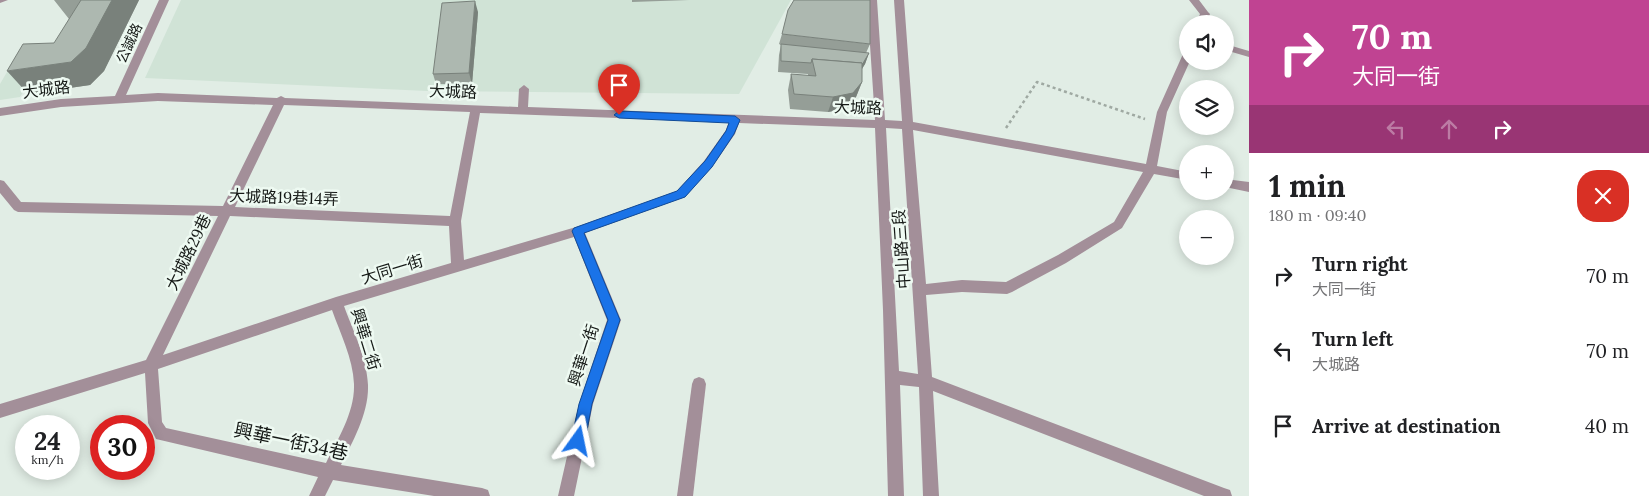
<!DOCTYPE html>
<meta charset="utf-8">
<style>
body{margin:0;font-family:Lora,"Noto Sans TC",serif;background:#f6f6f6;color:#202124;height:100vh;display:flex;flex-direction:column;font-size:19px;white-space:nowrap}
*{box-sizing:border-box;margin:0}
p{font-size:16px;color:#757577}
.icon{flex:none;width:28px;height:28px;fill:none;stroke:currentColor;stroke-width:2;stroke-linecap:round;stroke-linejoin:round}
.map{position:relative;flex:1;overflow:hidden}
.side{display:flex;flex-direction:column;background:#fff;width:400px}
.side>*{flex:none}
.top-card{background:#c04392;color:#fff;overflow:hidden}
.tools{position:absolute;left:1179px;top:15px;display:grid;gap:10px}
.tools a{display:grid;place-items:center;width:55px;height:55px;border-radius:50%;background:#fff;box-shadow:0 2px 12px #0003;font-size:25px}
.speed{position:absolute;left:15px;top:415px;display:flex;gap:10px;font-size:25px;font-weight:700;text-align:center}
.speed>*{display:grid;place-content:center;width:65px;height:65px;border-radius:50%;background:#fff;box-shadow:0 2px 12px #0003;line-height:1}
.speed small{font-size:12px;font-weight:400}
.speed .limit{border:8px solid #d22;background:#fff;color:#111}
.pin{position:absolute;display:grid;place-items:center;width:42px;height:42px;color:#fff;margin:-51px -21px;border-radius:50% 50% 50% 0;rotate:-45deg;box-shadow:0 0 5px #0007}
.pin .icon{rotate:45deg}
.me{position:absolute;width:55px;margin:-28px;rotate:12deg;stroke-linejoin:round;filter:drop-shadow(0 0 4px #0008)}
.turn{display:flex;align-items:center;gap:18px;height:105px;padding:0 20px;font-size:22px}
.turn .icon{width:65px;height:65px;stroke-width:2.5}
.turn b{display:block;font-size:35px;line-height:42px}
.lanes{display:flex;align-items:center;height:48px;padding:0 20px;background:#0003;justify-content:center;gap:25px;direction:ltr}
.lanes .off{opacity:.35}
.round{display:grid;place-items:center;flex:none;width:52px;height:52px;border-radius:20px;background:#f6f6f6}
.headline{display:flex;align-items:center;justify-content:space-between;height:85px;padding:0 20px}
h1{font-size:30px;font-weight:800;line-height:38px}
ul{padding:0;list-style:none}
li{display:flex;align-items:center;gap:15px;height:75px;padding:0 20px}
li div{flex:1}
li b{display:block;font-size:19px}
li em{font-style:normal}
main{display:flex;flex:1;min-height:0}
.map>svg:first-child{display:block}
</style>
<main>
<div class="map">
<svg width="1249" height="496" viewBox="0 0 1249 496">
<rect width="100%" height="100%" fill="#e1ede5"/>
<g fill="#d0e3d6">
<polygon points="181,0 791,0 739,94 427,91 145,78"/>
<polygon points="47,54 20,97 0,100 0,84 7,72"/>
</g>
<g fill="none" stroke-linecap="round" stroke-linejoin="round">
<polyline stroke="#9fa9a2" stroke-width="2.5" stroke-dasharray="3 3" stroke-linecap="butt" points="1006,128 1037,82 1145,119"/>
<g fill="#a38f99" fill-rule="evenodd">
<polygon points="0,0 8,0 0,3"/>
<path d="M159 0H169L126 95 158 93 277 98 281 96 285 98 518 107 519 89 524 85 529 89 528 107 875 120 867 0H877L885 120 902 121 894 0H904L913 122 1146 164 1157 112 1183 54 1188 51V61H1190L1167 112 1157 166 1188 172V180L1154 174 1122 228 1066 263 1012 292 1007 294 962 292 926 295 932 377 1224 488 1230 490 1232 496H1204L933 391 939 496H923L919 387 900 385 904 496H888L883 310 875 128 739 123 735 134 712 167 685 197 585 233 621 320 593 404 574 496H558L579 404 607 320 574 237 344 306C353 331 367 358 368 385 369 413 353 441 341 465L482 488 488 490 490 496H434L333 480 325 496H309L318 477 156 439 148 423 145 373 0 418V404L146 360 218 216 18 212 14 210 0 193V180L4 181 21 202 223 206 273 105 158 101 61 107 0 116V108L61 99 115 96ZM284 105 470 112 450 216 235 207ZM480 113 729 122 726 130 704 161 677 191 576 227 464 260 461 221ZM886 128 902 129 918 374 899 371ZM913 130 1143 172 1114 222 1058 255 1006 282 962 280 926 284ZM230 216 449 226 451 263 336 297 163 355ZM332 310C340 333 353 358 354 384 355 412 338 439 326 463L166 428 162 422 158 369Z"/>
<polygon points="1189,0 1199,0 1208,12 1210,14 1206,24 1196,24 1200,14"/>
<polygon points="1225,44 1249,51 1249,57 1225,50"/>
<polygon points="1225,179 1249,182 1249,192 1225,187"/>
<polygon points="699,377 704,379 706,384 693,496 677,496 692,384 694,379"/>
</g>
</g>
<g fill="#959e97">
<polygon points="54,0 139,0 104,71 90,85 28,94 69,19"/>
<polygon points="632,0 689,0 632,2"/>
<polygon points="478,12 472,84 436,84 433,74"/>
<polygon points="782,34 870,44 866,53 869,53 865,64 862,69 862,82 856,97 848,108 828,112 790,109 788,90 791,74 808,76 808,74 778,72 779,55 781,45 779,44"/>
</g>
<g fill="#79817b">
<polygon points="112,0 139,0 104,71 90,85 28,94 7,71 71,62"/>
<polygon points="475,1 478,12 472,84 469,73"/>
<polygon points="869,53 865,64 856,78 860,67"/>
<polygon points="862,82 856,97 848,108 828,112 833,97"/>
</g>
<g fill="#adb8b0" stroke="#79817b">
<polygon points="81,0 112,0 86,48 71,62 7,71 23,44 54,43"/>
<polygon points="794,0 870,0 870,44 782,34 788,10"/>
<polygon points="475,1 469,73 433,74 442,3"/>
<polygon points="781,44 869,53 862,65 862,63 812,59 811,63 781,61"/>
<polygon points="812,59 862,63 862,82 853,93 833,97 794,94 791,74 816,76"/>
</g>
<polygon fill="#1a73e8" stroke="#114b97" points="619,111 735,116 740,120 734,134 712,167 685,197 584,233 620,320 592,404 585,441 583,446 578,448 573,446 571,441 579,404 608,320 572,231 574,228 677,191 705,161 726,131 729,123 619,118 614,115"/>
<g text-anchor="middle" stroke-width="5" stroke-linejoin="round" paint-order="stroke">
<g font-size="14" fill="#151916" stroke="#eefaf2">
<text transform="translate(129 43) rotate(-65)" y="5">公誠路</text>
</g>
<g font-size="16" fill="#151916" stroke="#eefaf2">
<text transform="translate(46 89) rotate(-7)" y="6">大城路</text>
<text transform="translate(453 91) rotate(2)" y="6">大城路</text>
<text transform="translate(858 107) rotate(2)" y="6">大城路</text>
<text transform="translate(284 197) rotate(2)" y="6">大城路19巷14弄</text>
<text transform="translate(901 249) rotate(-94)" y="6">中山路三段</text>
<text transform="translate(188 252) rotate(-64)" y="6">大城路29巷</text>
<text transform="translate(392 269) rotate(-17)" y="6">大同一街</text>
<text transform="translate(366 339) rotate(73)" y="6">興華二街</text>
<text transform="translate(583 355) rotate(-72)" y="6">興華一街</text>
</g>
<g font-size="19" fill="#151916" stroke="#eefaf2">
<text transform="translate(291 441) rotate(12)" y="7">興華一街34巷</text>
</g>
</g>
</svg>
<div class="tools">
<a><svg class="icon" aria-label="sound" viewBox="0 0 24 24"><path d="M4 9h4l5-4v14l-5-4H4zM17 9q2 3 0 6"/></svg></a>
<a><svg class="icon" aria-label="layers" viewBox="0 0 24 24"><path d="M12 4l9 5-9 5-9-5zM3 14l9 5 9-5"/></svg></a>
<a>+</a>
<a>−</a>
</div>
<div class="speed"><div>24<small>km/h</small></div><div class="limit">30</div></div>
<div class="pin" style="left:619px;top:115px;background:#d93025"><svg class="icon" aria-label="arrive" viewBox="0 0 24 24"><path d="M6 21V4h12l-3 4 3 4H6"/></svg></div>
<svg class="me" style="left:578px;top:441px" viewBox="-20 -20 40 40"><path d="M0-17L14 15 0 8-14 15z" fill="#1a73e8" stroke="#fff" stroke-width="4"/></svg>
</div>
<section class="side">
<div class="top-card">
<div class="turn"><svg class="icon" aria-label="right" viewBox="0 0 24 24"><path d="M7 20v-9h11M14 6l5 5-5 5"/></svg><div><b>70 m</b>大同一街</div></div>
<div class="lanes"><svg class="icon off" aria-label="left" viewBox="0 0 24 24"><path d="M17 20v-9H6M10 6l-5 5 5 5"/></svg><svg class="icon off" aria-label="ahead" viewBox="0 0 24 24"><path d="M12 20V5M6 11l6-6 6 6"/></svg><svg class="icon" aria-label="right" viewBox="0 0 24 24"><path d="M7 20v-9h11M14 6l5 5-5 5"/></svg></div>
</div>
<div class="headline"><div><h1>1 min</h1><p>180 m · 09:40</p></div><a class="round" style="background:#d93025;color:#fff"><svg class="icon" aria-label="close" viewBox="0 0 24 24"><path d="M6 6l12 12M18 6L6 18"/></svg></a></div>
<ul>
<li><svg class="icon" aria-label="right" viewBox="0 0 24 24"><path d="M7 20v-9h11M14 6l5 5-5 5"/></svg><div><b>Turn right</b><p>大同一街</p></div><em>70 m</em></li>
<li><svg class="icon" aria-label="left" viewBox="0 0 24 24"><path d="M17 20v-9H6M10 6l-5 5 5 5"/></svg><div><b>Turn left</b><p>大城路</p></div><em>70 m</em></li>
<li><svg class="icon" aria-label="arrive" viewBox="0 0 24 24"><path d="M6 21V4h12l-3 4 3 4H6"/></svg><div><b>Arrive at destination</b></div><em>40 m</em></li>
</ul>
</section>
</main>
